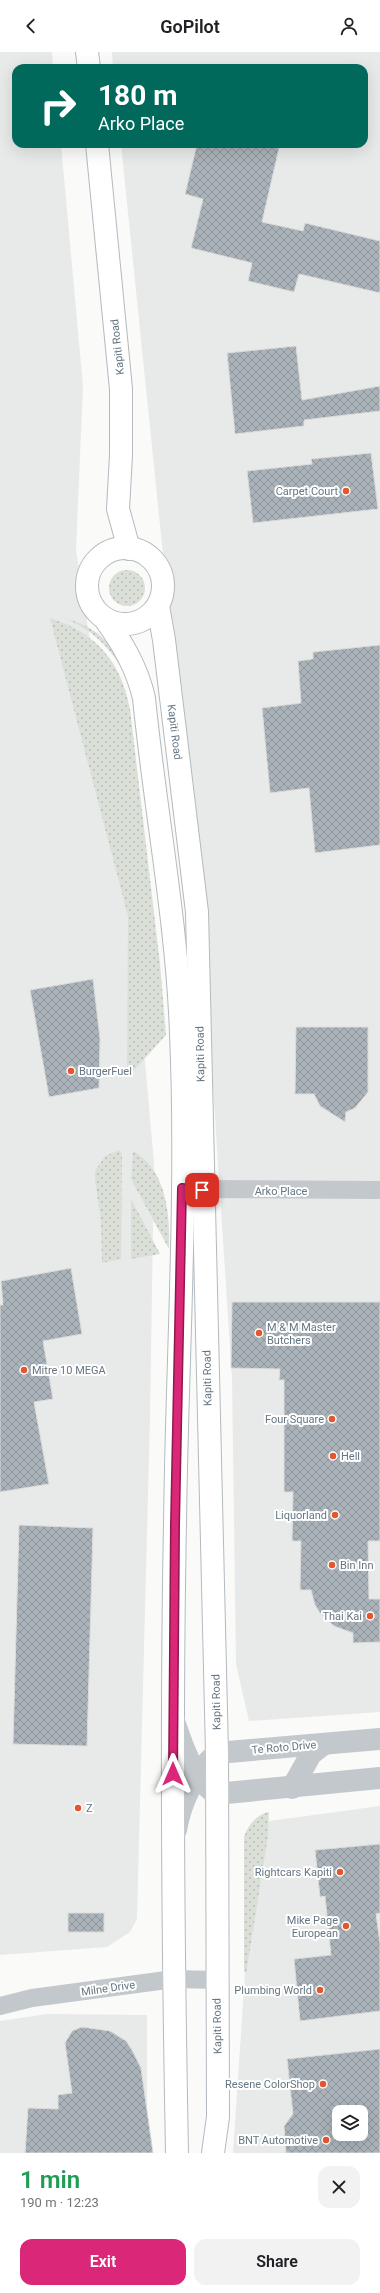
<!DOCTYPE html>
<meta charset="utf-8">
<style>
body{margin:0;font-family:Roboto,sans-serif;background:#f2f2f2;color:#202124;height:100vh;display:flex;flex-direction:column;font-size:15px;white-space:nowrap}
*{box-sizing:border-box;margin:0}
p{font-size:13px;color:#757577}
.icon{flex:none;width:22px;height:22px;fill:none;stroke:currentColor;stroke-width:2;stroke-linecap:round;stroke-linejoin:round}
.map{position:relative;height:2101px;overflow:hidden}
.side{display:flex;flex-direction:column;background:#fff;flex:1}
.side>*{flex:none}
.banner{position:absolute;left:12px;top:12px;width:356px;height:84px;border-radius:12px;box-shadow:0 4px 16px #0002;background:#00695c;color:#fff;overflow:hidden}
.buttons{position:absolute;left:332px;top:2053px;display:grid;gap:8px}
.buttons a{display:grid;place-items:center;width:36px;height:36px;border-radius:8px;background:#fff;box-shadow:0 4px 16px #0002;font-size:20px}
.pin{position:absolute;display:grid;place-items:center;width:34px;height:34px;color:#fff;margin:-17px;border-radius:8px;box-shadow:0 2px 6px #0006}
.me{position:absolute;width:44px;margin:-22px;rotate:0deg;stroke-linejoin:round;filter:drop-shadow(0 0 3px #0008)}
.turn{display:flex;align-items:center;gap:14px;height:84px;padding:0 20px;font-size:18px}
.turn .icon{width:52px;height:52px;stroke-width:2.5}
.turn b{display:block;font-size:28px;line-height:34px}
.round{display:grid;place-items:center;flex:none;width:42px;height:42px;border-radius:12px;background:#f2f2f2}
.summary{display:flex;align-items:center;justify-content:space-between;height:68px;padding:0 20px}
h1{font-size:24px;font-weight:600;line-height:30px;color:#1e9e55}
.action{display:flex;gap:8px;margin-top:auto;padding:8px 20px}
.action a{flex:1;height:46px;border-radius:12px;background:#db2777;color:#fff;font-size:16px;font-weight:600;line-height:46px;text-align:center}
.action a+a{background:#f2f2f2;color:#202124}
header{display:flex;justify-content:space-between;align-items:center;height:52px;padding:0 20px;background:#fff;font-size:18px;font-weight:600}
.map>svg:first-child{display:block}
</style>
<header><svg class="icon" aria-label="back" viewBox="0 0 24 24"><path d="M15 5l-7 7 7 7"/></svg>GoPilot<svg class="icon" aria-label="person" viewBox="0 0 24 24"><circle cx="12" cy="8" r="4"/><path d="M4 21q1-7 8-7t8 7"/></svg></header>
<div class="map">
<svg width="380" height="2101" viewBox="0 0 380 2101">
<defs>
<pattern id="grass-dots" width="8" height="8" patternUnits="userSpaceOnUse"><rect width="8" height="8" fill="#dadfd7"/><path d="M2 2h.1M6 6h.1" fill="none" stroke="#b4b9b4" stroke-width="1.8" stroke-linecap="round"/></pattern>
<pattern id="building-cross-hatch" width="8" height="8" patternUnits="userSpaceOnUse"><rect width="8" height="8" fill="#aab3b9"/><path d="M0 0l8 8M0 8l8-8" fill="none" stroke="#8e969c"/></pattern>
</defs>
<rect width="100%" height="100%" fill="#fafaf8"/>
<g fill="#e8e9e9" fill-rule="evenodd">
<polygon points="0,0 52,0 53,16 16,16 16,92 61,92 83,334 76,498 131,853 154,1111 150,1365 137,1867 130,1880 107,1895 0,1903"/>
<polygon points="112,0 380,0 380,1660 249,1669 236,1612 232,1326 205,913 121,92 364,92 364,16 113,16"/>
<path d="M380 1754V2101H233L255 1771ZM339 2060H361V2082H339Z"/>
<polygon points="47,1962 147,1963 147,2101 0,2101 0,1969"/>
</g>
<g fill="url(#grass-dots)">
<circle cx="127" cy="536" r="18"/>
<path d="M61 565C97 575 111 588 125 622 111 596 90 575 61 565Z"/>
<path d="M50 566C96 581 121 609 130 657L160 912 166 983 127 1026 128 864Z"/>
<polygon points="120,1098 122,1103 121,1207 102,1211 101,1169 95,1128 95,1119 105,1104"/>
<path d="M133 1099C167 1118 170 1163 169 1197L131 1127Z"/>
<polygon points="131,1147 160,1202 131,1207"/>
<path d="M269 1760 268 1784 246 1922 244 1919V1785C248 1773 257 1762 269 1760Z"/>
</g>
<g fill="url(#building-cross-hatch)" stroke="#dcdcda" fill-rule="evenodd">
<polygon points="197,92 280,92 262,170 303,179 305,171 380,189 380,241 299,222 294,240 248,229 252,211 191,196 203,147 185,142"/>
<polygon points="296,294 302,348 380,334 380,359 304,368 304,374 235,382 227,301"/>
<polygon points="371,401 378,457 253,471 247,419 312,412 311,407"/>
<polygon points="380,593 380,793 315,801 309,736 270,741 262,656 301,651 298,609 313,607 313,600"/>
<polygon points="93,927 100,986 99,1036 49,1045 30,938"/>
<polygon points="296,975 368,975 368,1040 355,1056 346,1060 345,1070 320,1054 314,1042 295,1042"/>
<polygon points="71,1216 82,1282 43,1289 53,1347 34,1350 49,1432 0,1440 0,1253 3,1253 1,1229"/>
<polygon points="232,1250 380,1250 380,1489 368,1489 369,1547 380,1547 380,1590 353,1591 353,1581 334,1574 320,1561 315,1553 311,1538 300,1538 301,1489 292,1489 293,1440 284,1440 284,1328 279,1328 280,1317 231,1316"/>
<polygon points="19,1473 93,1476 87,1694 13,1692"/>
<polygon points="380,1792 380,1861 376,1862 380,1891 380,1959 300,1969 294,1907 331,1903 325,1844 320,1845 315,1798"/>
<rect x="68" y="1861" width="36" height="19"/>
<polygon points="82,1975 110,1979 126,1989 132,1998 141,2016 153,2101 25,2101 28,2056 58,2057 58,2043 72,2041 65,1991 72,1979"/>
<path d="M380 1997V2101H286L284 2074 293 2062 287 2007ZM339 2060H361V2082H339Z"/>
</g>
<g fill="none" stroke-linecap="round" stroke-linejoin="round">
<defs>
<g id="secondary">
<polyline points="87,0 89,16"/>
<polyline points="97,92 121,337 121,403 118,457 129,497"/>
<circle cx="125" cy="534" r="38"/>
<polyline points="158,554 164,588 197,860 217,1701 218,2065 213,2101"/>
<path d="M105 567C123 592 137 616 144 646 155 758 177 869 181 981 188 1144 177 1308 175 1471 171 1681 173 1891 177 2101"/>
</g>
</defs>
<use href="#secondary" stroke="#b3babf" stroke-width="24"/>
<g stroke="#c3c8cc" stroke-width="18">
<polyline points="191,1137 380,1138"/>
<polyline points="0,1954 32,1946 174,1927 217,1928"/>
</g>
<g stroke="#c3c8cc" stroke-width="22">
<path d="M174 1669C182 1693 193 1727 216 1742L380 1726"/>
<polyline points="292,1736 311,1702 324,1692"/>
<path d="M176 1778C181 1749 195 1720 217 1701L380 1687"/>
</g>
<use href="#secondary" stroke="#fff" stroke-width="22"/>
</g>
<g fill="none" stroke-linecap="round" stroke-linejoin="round">
<defs>
<polyline id="route" points="173,1722 175,1473 182,1136 202,1138"/>
</defs>
<use href="#route" stroke="#8e194d" stroke-width="10"/>
<use href="#route" stroke="#db2777" stroke-width="7"/>
</g>
<g fill="#e4572e" stroke="#fff" stroke-width="1.5">
<circle cx="346" cy="439" r="4"/>
<circle cx="71" cy="1019" r="4"/>
<circle cx="259" cy="1281" r="4"/>
<circle cx="24" cy="1318" r="4"/>
<circle cx="332" cy="1367" r="4"/>
<circle cx="333" cy="1404" r="4"/>
<circle cx="335" cy="1463" r="4"/>
<circle cx="332" cy="1513" r="4"/>
<circle cx="370" cy="1564" r="4"/>
<circle cx="78" cy="1756" r="4"/>
<circle cx="340" cy="1820" r="4"/>
<circle cx="346" cy="1874" r="4"/>
<circle cx="320" cy="1938" r="4"/>
<circle cx="323" cy="2032" r="4"/>
<circle cx="326" cy="2088" r="4"/>
</g>
<g text-anchor="middle" stroke-width="4" stroke-linejoin="round" paint-order="stroke">
<g font-size="11" fill="#657683" stroke="#fff">
<text transform="translate(117 295) rotate(-96)" y="4">Kapiti Road</text>
<text transform="translate(175 680) rotate(83)" y="4">Kapiti Road</text>
<text transform="translate(200 1002) rotate(-91)" y="4">Kapiti Road</text>
<text x="281" y="1143">Arko Place</text>
<text transform="translate(207 1326) rotate(-91)" y="4">Kapiti Road</text>
<text transform="translate(216 1650) rotate(-91)" y="4">Kapiti Road</text>
<text transform="translate(284 1695) rotate(-5)" y="4">Te Roto Drive</text>
<text transform="translate(108 1936) rotate(-8)" y="4">Milne Drive</text>
<text transform="translate(217 1974) rotate(-91)" y="4">Kapiti Road</text>
</g>
<g font-size="11" fill="#657683" stroke="#fff" text-anchor="end">
<text x="338" y="443">Carpet Court</text>
<text x="79" y="1023" text-anchor="start">BurgerFuel</text>
<text x="267" y="1279" text-anchor="start">M &amp; M Master<tspan x="267" dy="13">Butchers</tspan></text>
<text x="32" y="1322" text-anchor="start">Mitre 10 MEGA</text>
<text x="324" y="1371">Four Square</text>
<text x="341" y="1408" text-anchor="start">Hell</text>
<text x="327" y="1467">Liquorland</text>
<text x="340" y="1517" text-anchor="start">Bin Inn</text>
<text x="362" y="1568">Thai Kai</text>
<text x="86" y="1760" text-anchor="start">Z</text>
<text x="332" y="1824">Rightcars Kapiti</text>
<text x="338" y="1872">Mike Page<tspan x="338" dy="13">European</tspan></text>
<text x="312" y="1942">Plumbing World</text>
<text x="315" y="2036">Resene ColorShop</text>
<text x="318" y="2092">BNT Automotive</text>
</g>
</g>
</svg>
<div class="buttons">
<a><svg class="icon" aria-label="layers" viewBox="0 0 24 24"><path d="M12 4l9 5-9 5-9-5zM3 14l9 5 9-5"/></svg></a>
</div>
<div class="pin" style="left:202px;top:1138px;background:#d93025"><svg class="icon" aria-label="arrive" viewBox="0 0 24 24"><path d="M6 21V4h12l-3 4 3 4H6"/></svg></div>
<svg class="me" style="left:173px;top:1722px" viewBox="-20 -20 40 40"><path d="M0-17L14 15 0 8-14 15z" fill="#db2777" stroke="#fff" stroke-width="4"/></svg>
<div class="banner">
<div class="turn"><svg class="icon" aria-label="right" viewBox="0 0 24 24"><path d="M7 20v-9h11M14 6l5 5-5 5"/></svg><div><b>180 m</b>Arko Place</div></div>
</div>
</div>
<section class="side">
<div class="summary"><div><h1>1 min</h1><p>190 m · 12:23</p></div><a class="round"><svg class="icon" aria-label="close" viewBox="0 0 24 24"><path d="M6 6l12 12M18 6L6 18"/></svg></a></div>
<div class="action"><a>Exit</a><a>Share</a></div>
</section>
